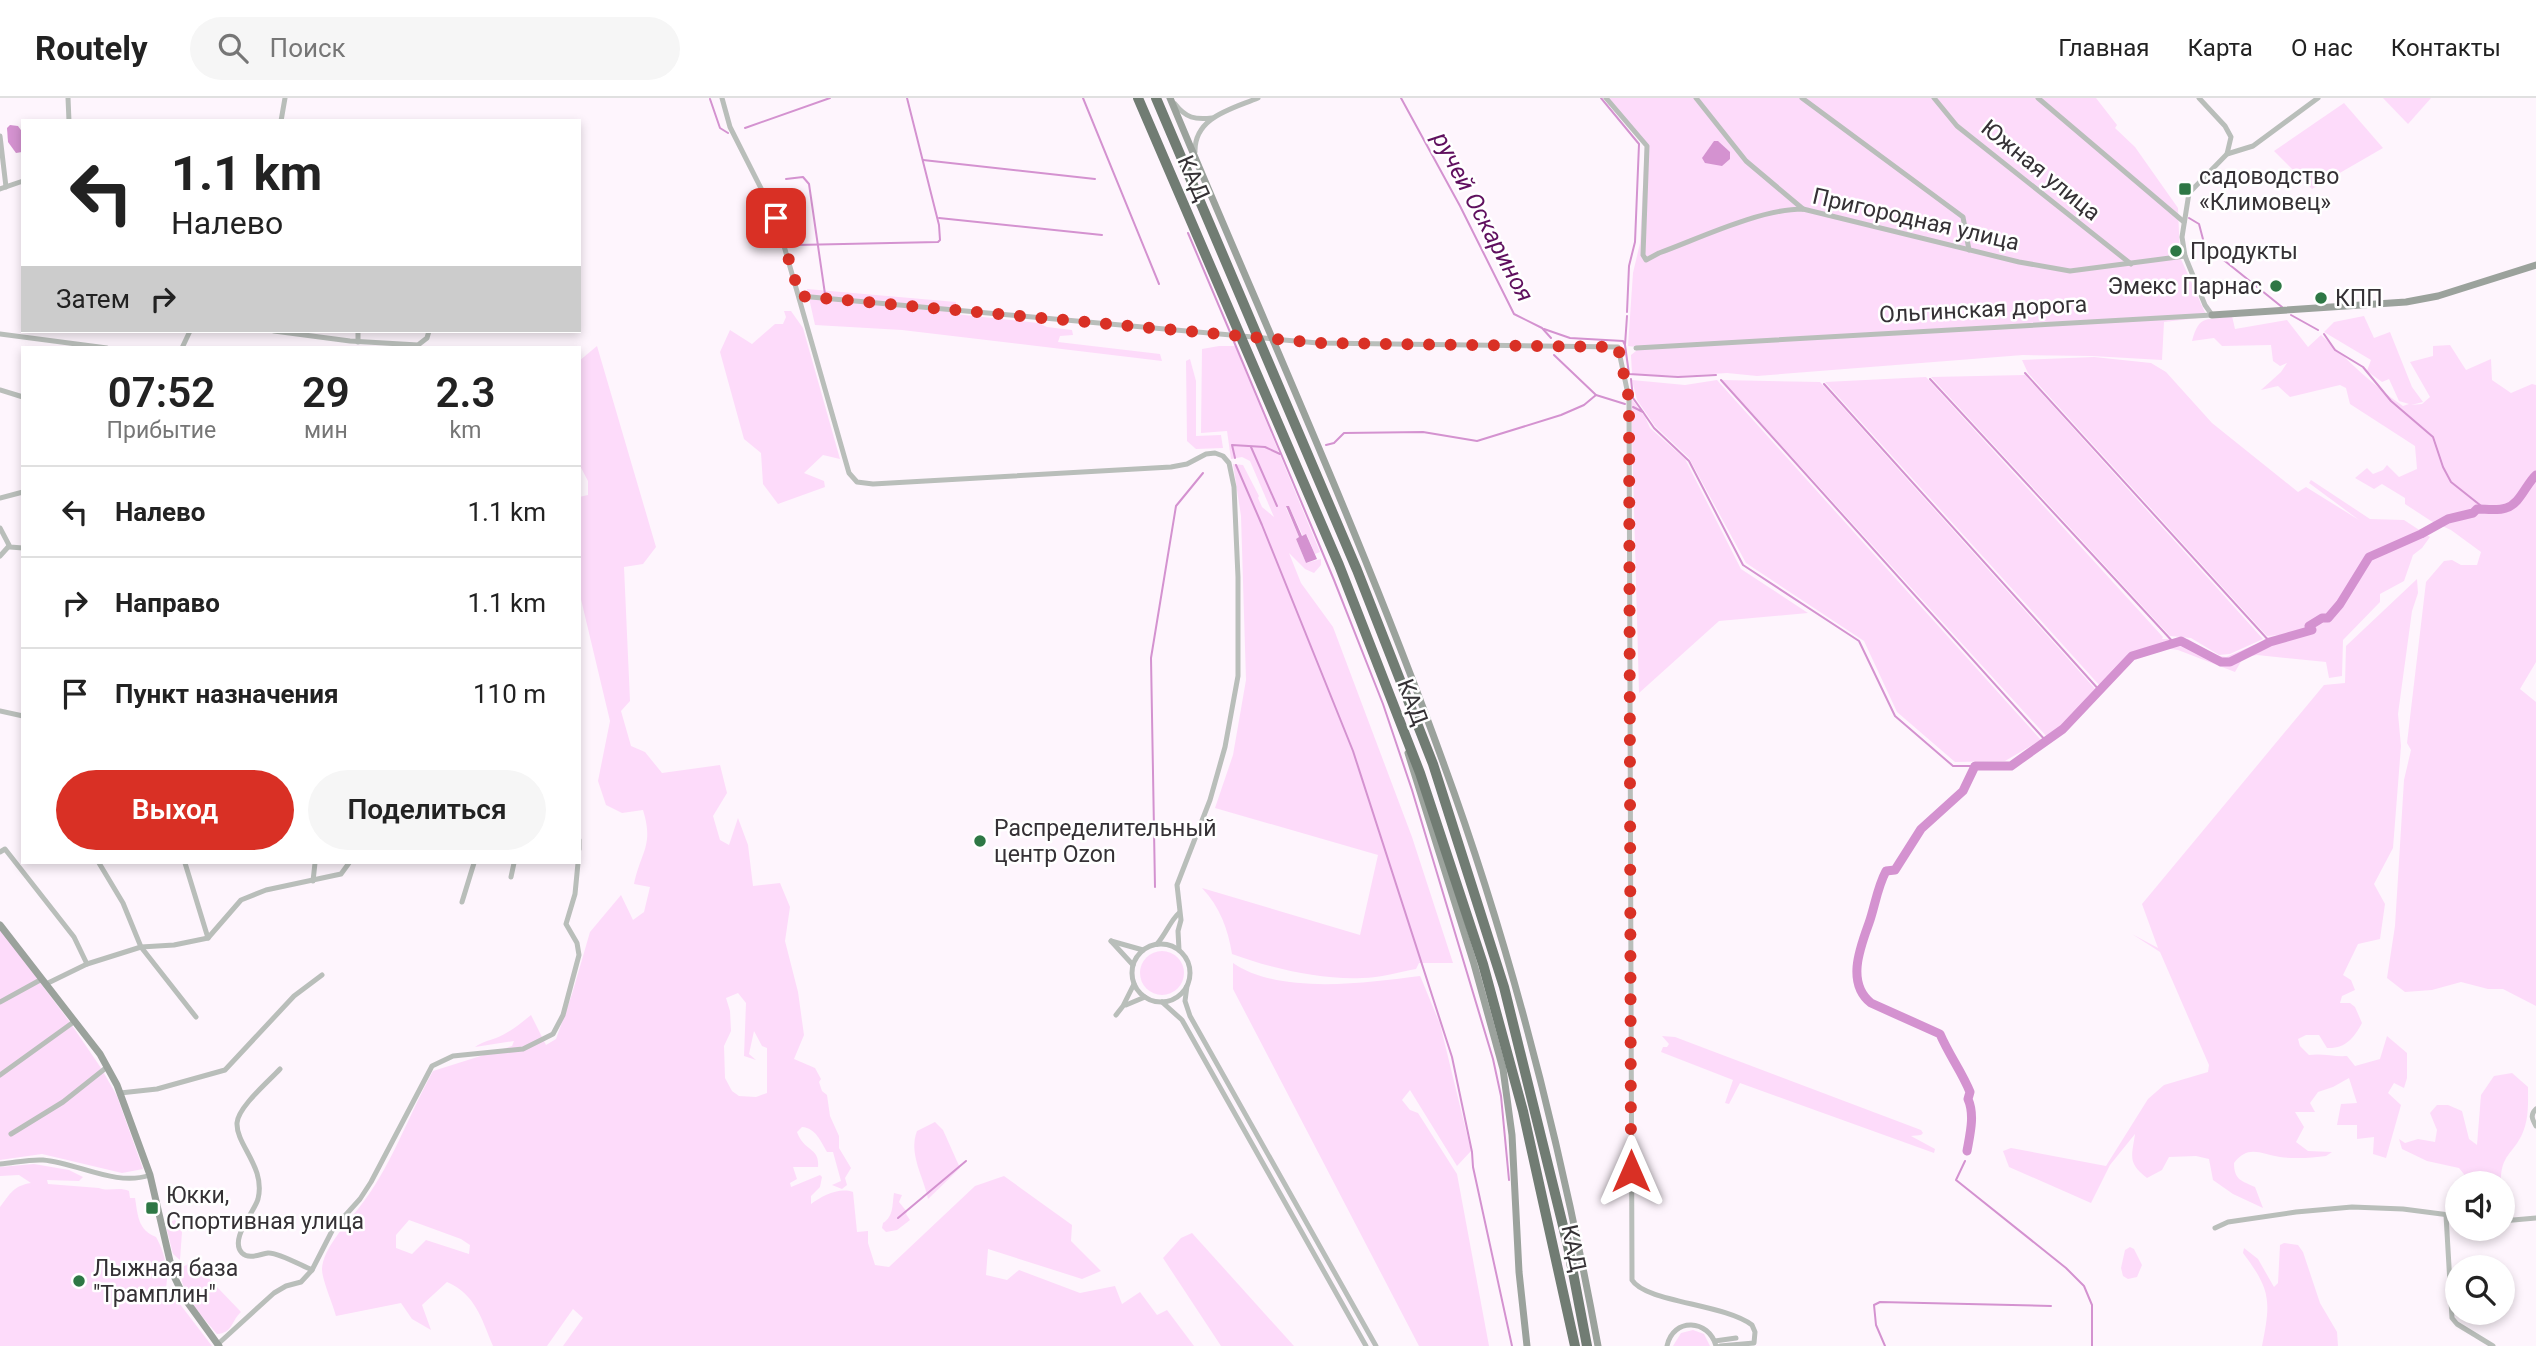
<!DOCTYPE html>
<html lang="ru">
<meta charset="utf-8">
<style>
body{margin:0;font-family:Roboto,sans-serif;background:#f6f6f6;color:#222;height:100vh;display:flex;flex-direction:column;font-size:26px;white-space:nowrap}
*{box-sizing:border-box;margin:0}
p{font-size:23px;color:#767676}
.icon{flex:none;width:38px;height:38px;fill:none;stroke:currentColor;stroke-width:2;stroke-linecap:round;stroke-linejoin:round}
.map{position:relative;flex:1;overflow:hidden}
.details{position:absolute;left:21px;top:248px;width:560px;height:518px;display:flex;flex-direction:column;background:#fff;border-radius:0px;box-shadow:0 4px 10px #0003}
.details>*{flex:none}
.top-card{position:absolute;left:21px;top:21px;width:560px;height:214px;border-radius:0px;box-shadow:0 4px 10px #0003;background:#fff;color:#222;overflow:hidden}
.controls{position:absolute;left:2445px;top:1073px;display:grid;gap:14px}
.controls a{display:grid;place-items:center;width:70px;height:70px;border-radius:50%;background:#fff;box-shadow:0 4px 10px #0003;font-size:35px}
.pin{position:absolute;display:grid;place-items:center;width:60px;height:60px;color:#fff;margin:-30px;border-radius:14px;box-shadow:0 4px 10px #0006}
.me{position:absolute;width:77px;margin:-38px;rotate:0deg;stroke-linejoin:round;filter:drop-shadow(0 0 5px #0008)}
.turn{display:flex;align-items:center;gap:24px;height:147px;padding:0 35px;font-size:32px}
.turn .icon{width:91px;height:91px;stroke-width:2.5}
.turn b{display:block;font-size:49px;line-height:60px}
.then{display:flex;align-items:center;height:66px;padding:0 35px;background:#0003;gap:14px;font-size:26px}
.eta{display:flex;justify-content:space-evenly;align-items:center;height:119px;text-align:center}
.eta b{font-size:42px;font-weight:600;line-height:49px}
.primary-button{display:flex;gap:14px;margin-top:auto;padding:14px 35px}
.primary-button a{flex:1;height:80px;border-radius:42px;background:#d93025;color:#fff;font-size:28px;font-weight:600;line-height:80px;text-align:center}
.primary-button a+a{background:#f6f6f6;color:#222}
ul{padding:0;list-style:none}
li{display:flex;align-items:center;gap:21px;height:91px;padding:0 35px;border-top:2px solid #e0e0e0}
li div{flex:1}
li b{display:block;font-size:26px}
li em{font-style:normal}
header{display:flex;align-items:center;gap:42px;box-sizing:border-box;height:98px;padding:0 35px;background:#fff;border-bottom:2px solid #e0e0e0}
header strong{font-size:33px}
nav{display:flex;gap:38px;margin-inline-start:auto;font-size:24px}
.search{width:490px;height:63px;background:#f6f6f6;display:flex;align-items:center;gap:18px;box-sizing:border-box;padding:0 24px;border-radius:38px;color:#767676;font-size:26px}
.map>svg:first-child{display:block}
</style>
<header>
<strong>Routely</strong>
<div class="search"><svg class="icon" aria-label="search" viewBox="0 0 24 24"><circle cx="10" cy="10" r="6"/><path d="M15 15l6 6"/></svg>Поиск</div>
<nav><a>Главная</a><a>Карта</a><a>О нас</a><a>Контакты</a></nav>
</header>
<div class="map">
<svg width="2536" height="1248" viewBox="0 0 2536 1248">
<rect width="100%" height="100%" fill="#fef5fd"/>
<g fill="#fddbfa" fill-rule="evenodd">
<polygon points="1603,0 2096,0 2117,27 2115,30 2135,49 2178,110 2180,159 2207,219 2164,224 2162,262 2092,258 2023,257 1757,278 1727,275 1680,278 1632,276 1631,257 1636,253 1636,249 1628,248 1633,175 1640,145 1645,48"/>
<polygon points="2383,0 2431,0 2408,26"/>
<polygon points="2344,5 2383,50 2312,91 2274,53"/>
<polygon points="807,191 956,204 955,216 1038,225 1047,229 1072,232 1073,237 1060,238 1058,244 1160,256 1162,263 902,232 815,227"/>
<polygon points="784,213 791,213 803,230 840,361 823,357 804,375 824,383 825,389 778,406 763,386 761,355 744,341 720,254 730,232 752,246 775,226 783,226 786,219"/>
<path d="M2232 218 2235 231 2287 222 2308 249 2321 237C2348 262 2373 288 2403 308L2409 306 2399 303 2389 281 2382 284 2367 273 2371 262 2324 234 2334 224 2364 218 2374 240 2390 234 2412 289 2423 304 2411 307 2422 306 2430 299 2410 264 2433 258V248L2450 247 2466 272 2491 261 2492 282 2511 295 2532 286 2536 287V564L2520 591 2536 604V908L2503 891H2488L2461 884 2432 892 2405 894 2387 880 2395 828 2404 682 2411 652 2407 645 2426 484 2444 463 2452 462 2461 467H2477L2481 454 2451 432 2431 423 2405 406V400L2382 386 2374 391 2355 380 2367 370 2373 376 2383 372 2387 367 2399 379 2417 371 2415 348 2350 306 2346 290 2340 287 2290 299 2278 288 2261 292 2281 274 2287 265 2280 268 2273 263 2271 247 2222 248 2214 240 2192 243C2200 214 2207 224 2232 218Z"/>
<path d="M597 248 656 449 643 466 624 469 630 603 621 613 631 648 645 654 662 675 720 667 727 695 713 718 720 742 729 747 738 720 748 747 753 788 780 785 790 809 785 843 798 894 804 937 794 961 815 970 821 981 819 984 822 993 827 997 830 1018 839 1038V1050L851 1070 845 1080 847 1087 842 1091 832 1087 841 1083 833 1054H827C821 1044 816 1030 802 1029L797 1034C804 1054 820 1049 818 1069H793L797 1081 790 1085 791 1089 820 1077 822 1079 820 1089 811 1098V1106C822 1098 839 1089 853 1094L857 1134 868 1133V1145L875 1167 889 1169 975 1088 1004 1078 1072 1127 1071 1143 1101 1173 1082 1181 988 1151 986 1177 1007 1182 1019 1172 1080 1195 1115 1188 1122 1206 1140 1194 1157 1217 1167 1212 1194 1248H563L583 1220 573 1211 547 1248H493C481 1220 476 1197 447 1184L422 1207 431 1232 412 1221 401 1205 336 1218C333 1206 322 1182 322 1171 323 1151 346 1126 358 1111 391 1070 408 1018 433 973L512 948 514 943 475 949C482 944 488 943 496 940 509 935 520 926 531 917L546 947 556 941 572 896 590 834 621 797 633 822 644 814 650 789 634 786C641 753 654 748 643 712L622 715 606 707 598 683 610 623 579 493V399L588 397V383L579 366V263ZM738 895 746 905 744 958 756 962 749 956 754 933 762 948 767 950V995L756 999 739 998 732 993 725 980 724 948 731 933 730 913 726 900ZM409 1122 461 1141 470 1147 469 1156 426 1142 412 1156 396 1150V1137Z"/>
<path d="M1219 248H1235L1320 454 1315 456 1307 437 1303 438 1289 408 1286 410 1299 439 1296 441 1306 465 1321 461V467L1314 475 1305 471 1289 455 1301 485 1333 529 1412 739 1453 865H1419L1416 871C1398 874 1380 880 1362 880 1321 882 1270 870 1232 856 1228 831 1220 809 1202 790L1360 837 1378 757 1215 710 1233 657 1246 582 1241 418 1233 366 1243 367 1259 398 1258 400 1262 409 1274 419 1250 363 1242 359 1231 361 1227 333 1201 335 1202 251Z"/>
<polygon points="2094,259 2151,265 2166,274 2212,325 2298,394 2306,389 2359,422 2309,385 2311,382 2370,421 2404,422 2430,439 2422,450 2413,457 2404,483 2380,496 2380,504 2343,542 2342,578 2329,580 2326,564 2257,557 2243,560 2235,574 2178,552 2164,550 2133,560 2087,611 2035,651 2048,640 1722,282 1820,284 2097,593 2117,566 2100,588 1825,284 1926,279 2163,539 2162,541 2188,541 2215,557 2226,559 2261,544 2267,539 2282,537 2267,538 2028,275 2022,262"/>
<polygon points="1190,261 1196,283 1196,338 1221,337 1223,350 1196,351 1187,343 1186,263"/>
<polygon points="2025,277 2263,541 2230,556 2219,557 2191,540 2170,538 1931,279"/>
<polygon points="1632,282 1685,287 1717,282 2041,642 2005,663 1955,664 1897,614 1864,543 1746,465 1689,360 1655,328 1637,302"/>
<polygon points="1631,300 1645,319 1650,330 1685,361 1741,471 1808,515 1719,523 1639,595"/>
<path d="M2417 481 2418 495 2412 513 2398 616 2401 648 2393 750 2374 786 2385 806 2380 841 2358 846 2343 877 2351 882 2355 892 2342 898 2340 905H2350L2355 909 2362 925C2354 940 2345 951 2327 950L2319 937H2306L2298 941 2300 948 2309 957C2322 955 2334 959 2347 958L2355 968 2380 961 2387 938 2407 955V980L2404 990 2394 985 2388 995 2401 1007 2386 1060 2373 1056 2374 1039 2357 1041V1027H2337L2341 1006 2357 1005 2349 980 2333 989 2318 994 2310 1005 2315 1014H2295L2304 1029 2296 1044 2308 1053 2332 1054 2326 1058C2312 1060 2295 1061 2280 1059 2261 1056 2248 1046 2234 1065 2234 1082 2242 1083 2255 1089L2263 1110 2233 1096 2213 1082 2209 1061 2196 1058 2169 1059 2162 1072 2147 1080C2127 1065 2132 1058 2135 1036L2110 1067 2091 1105 2009 1069 2003 1053 2011 1050 2106 1068 2148 1001 2164 987 2208 974 2209 967 2160 854 2132 836 2158 850 2142 806 2324 587 2345 585 2346 548Z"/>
<polygon points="0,831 69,923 101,970 117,998 143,1071 122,1075 42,1056 0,1062"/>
<circle cx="1162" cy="875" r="22"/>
<path d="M1233 865C1279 897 1366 885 1420 878L1421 880 1440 926 1471 1053 1457 1068 1410 992 1402 1002 1410 1012 1418 1015 1457 1076 1489 1248H1419L1233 891Z"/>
<polygon points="1662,938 1675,939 1921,1032 1923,1035 1921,1037 1911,1038 1935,1051 1934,1055 1740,985 1729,1006 1725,1005 1733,982 1661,954 1663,949 1667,949 1669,946"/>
<path d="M2512 975 2528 989C2528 1004 2529 1019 2523 1034 2514 1056 2500 1056 2501 1085H2471L2459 1070 2427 1063 2402 1051 2399 1041 2405 1045 2418 1041 2435 1044 2437 1032 2430 1015 2437 1007H2448L2462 1013 2469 1041 2477 1047 2481 997 2494 978Z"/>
<path d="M935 1024 943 1032 960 1070 928 1101C924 1079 908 1056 917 1033Z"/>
<path d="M34 1066 69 1072 83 1079 79 1083 47 1082 48 1086 99 1090C109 1094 119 1088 129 1093L130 1100H135C138 1118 138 1132 156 1139 165 1155 170 1176 165 1194L176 1201 212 1248H0V1109C11 1095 13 1088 31 1085L19 1077 0 1078V1069Z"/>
<path d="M894 1095 902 1097 899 1104 907 1114 906 1116 910 1122 897 1132 886 1134 882 1130 883 1125C894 1118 892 1107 894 1095Z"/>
<polygon points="175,1122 182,1134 180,1162 173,1156 167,1132 170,1124"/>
<polygon points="1192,1135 1294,1248 1221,1248 1163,1160 1181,1140"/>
<path d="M2284 1145 2298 1147 2303 1154 2320 1205 2337 1234 2338 1248H2262C2271 1203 2271 1192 2243 1155L2244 1150 2258 1161 2274 1189 2278 1185 2280 1147Z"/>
<polygon points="2130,1149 2134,1151 2142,1167 2137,1179 2128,1181 2123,1178 2121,1170 2125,1152"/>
<path d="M193 1164 241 1214C231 1223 233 1235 217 1236 203 1219 176 1192 182 1169Z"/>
<polygon points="1693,1232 1704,1236 1710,1248 1673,1248 1681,1235"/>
</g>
<g fill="#d492d0">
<polygon points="10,27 18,28 23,35 22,54 16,55 8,44 7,30"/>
<polygon points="1714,43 1718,43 1730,54 1730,61 1722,68 1705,65 1702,60"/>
<polygon points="1286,408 1289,408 1302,438 1306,436 1317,461 1306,465 1296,441 1299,439"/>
</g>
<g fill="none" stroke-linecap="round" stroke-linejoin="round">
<g stroke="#d492d0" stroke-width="2">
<polyline points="1083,0 1159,186"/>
<polyline points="1401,0 1460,108 1514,216 1542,230 1551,240"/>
<polyline points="1601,0 1639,46 1635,144 1629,168 1627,214"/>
<polyline points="710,1 720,30 728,35"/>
<polyline points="745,30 830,0"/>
<polyline points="923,62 1095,81"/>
<polyline points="786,81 803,79 809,86 825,196"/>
<polyline points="939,120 1102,137"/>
<polyline points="2189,120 2199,126 2204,145 2211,151"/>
<polyline points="1188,135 1230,234"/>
<polyline points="796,147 938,144 940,142 939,127 907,0"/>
<polyline points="2215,155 2282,209"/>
<polyline points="2291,217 2318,232"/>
<polyline points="1544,231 1570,240 1623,243 1625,247 1627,218"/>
<polyline points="2324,236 2335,252 2363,269 2391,303 2433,339 2443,369 2451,384 2485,411"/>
<polyline points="1232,239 1334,482 1383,606 1412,692 1493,961 1501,998 1509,1082"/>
<polyline points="1625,247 1629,276 1678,279 1716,277"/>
<polyline points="1554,257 1596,297 1625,306"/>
<polyline points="2025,275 2270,544"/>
<polyline points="1631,281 1633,300 1643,314 1633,309"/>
<polyline points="1930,281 2174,545"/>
<polyline points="1721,282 2046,643"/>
<polyline points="1824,286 2100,593"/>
<polyline points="1643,314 1654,330 1689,363 1743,467 1859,543 1895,618 1953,668 1975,668"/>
<polyline points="1326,347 1334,345 1344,335 1423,334 1477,343 1561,317 1584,307 1596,297"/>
<polyline points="1251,349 1277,408"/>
<polyline points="1235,360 1232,347 1265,349 1280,356"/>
<polyline points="1236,367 1262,427 1353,653 1452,959 1472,1054 1473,1069 1512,1248"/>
<polyline points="1155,789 1151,560 1176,408 1203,375"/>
<polyline points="1965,1063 1956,1082 2066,1170 2084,1188 2092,1207 2092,1248"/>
<polyline points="898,1120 966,1063"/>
<polyline points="1885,1248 1876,1227 1874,1207 1880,1204 2051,1208"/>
</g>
<path stroke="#d492d0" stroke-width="9" d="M1967 1053C1970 1036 1975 1017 1968 1001L1970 994C1962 974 1949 957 1940 936L1871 905C1846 885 1860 850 1869 825 1875 808 1877 790 1886 773L1895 772 1921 731 1963 693 1975 668H2011L2063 631 2132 558 2181 543 2221 564H2230L2270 544 2312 532 2309 528 2322 520H2328L2340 506 2369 459 2421 436 2448 421 2473 415 2477 411C2486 411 2498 413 2506 410 2520 406 2526 386 2536 377"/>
<g stroke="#b9beba" stroke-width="5">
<polyline points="68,0 69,23"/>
<polyline points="722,0 730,29 776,120 845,361 849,375 857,384 873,386 1171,369 1187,366 1206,356 1215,355 1223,358 1229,365 1234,389 1238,479 1238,578 1225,649 1210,702 1177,787 1181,822 1178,833 1179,852"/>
<path d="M1606 0 1647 48 1643 157 1646 162 1659 155C1700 140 1760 111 1803 111L2019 164 2070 173 2185 158"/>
<polyline points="1696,0 1746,63 1803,111"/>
<polyline points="1802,0 1963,119 1969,152"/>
<polyline points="1934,0 1957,28 2131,166"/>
<polyline points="2038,0 2184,124"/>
<polyline points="2199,0 2225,28 2231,39 2227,56"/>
<path d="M1175 6C1186 20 1195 22 1212 20"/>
<polyline points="281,23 285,0"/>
<polyline points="0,38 6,89"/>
<path d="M1195 54C1194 19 1232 11 1258 0"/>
<polyline points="0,91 23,83"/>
<path d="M800 198 1318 245 1618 249 1629 301 1632 1182C1645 1204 1725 1206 1752 1227L1755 1234 1754 1245 1720 1248"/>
<polyline points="2212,217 2205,207 2185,158 2182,139 2189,95 2227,56 2253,48 2318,0"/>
<polyline points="274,233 350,243 418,247 427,240 429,233"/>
<polyline points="0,236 107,250"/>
<polyline points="358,244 358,233"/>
<polyline points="182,250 190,233"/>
<polyline points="1636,250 2212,217"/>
<polyline points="0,292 23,299"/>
<polyline points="0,400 23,394"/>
<polyline points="0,430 10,449 23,450"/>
<polyline points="0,458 9,448"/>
<polyline points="0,613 23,618"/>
<polyline points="579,742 579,751"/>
<polyline points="0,754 5,751 74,839 87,866"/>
<polyline points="99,765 123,805 141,849 196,919"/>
<polyline points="185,765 208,840"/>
<polyline points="511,779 514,765"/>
<polyline points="313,783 315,765"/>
<polyline points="462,804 474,765"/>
<polyline points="1111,843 1143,852"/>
<polyline points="1111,843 1133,867"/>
<path d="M1157 846C1166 836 1170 823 1179 815"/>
<circle cx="1161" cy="875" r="29"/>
<polyline points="46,886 87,866 141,849 174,847 208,840 241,802 266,792 341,776 349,765"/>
<polyline points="1187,888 1185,903 1190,918 1376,1248"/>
<polyline points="0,904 42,881"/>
<polyline points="1162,904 1182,922 1366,1248"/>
<polyline points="1126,907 1145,899"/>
<polyline points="1116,917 1123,908 1134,886"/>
<path d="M280 971C269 983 238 1009 237 1025 236 1047 266 1069 258 1101 254 1115 229 1141 242 1155 249 1162 260 1156 268 1155 278 1154 302 1168 312 1172"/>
<polyline points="0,977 75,923"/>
<polyline points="120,995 157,991 225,972 294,898 322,877"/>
<path d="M2536 1011C2530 1017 2532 1021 2536 1028"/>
<polyline points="11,1036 63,1004 107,969"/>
<path d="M0 1066C14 1065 29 1061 43 1062 78 1065 116 1089 150 1077"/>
<polyline points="2446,1117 2452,1220 2457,1226 2493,1248"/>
<polyline points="2502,1123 2536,1120"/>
<polyline points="2215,1130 2228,1124 2296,1114 2352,1109 2403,1111 2457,1118"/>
<polyline points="1715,1243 1736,1240"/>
<polyline points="218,1246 274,1195 286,1188 301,1184 312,1172 333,1131 360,1101 371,1084 432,968 453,958 523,951 553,936 563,917 579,857 577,845 566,826 575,796 578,765"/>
<path d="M1667 1248C1673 1219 1709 1221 1716 1248"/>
</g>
<g stroke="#9ba29c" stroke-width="7">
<path d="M1170 0C1262 221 1362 439 1443 664 1512 852 1562 1052 1598 1248"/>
<polyline points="2212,217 2406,204 2438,198 2536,167"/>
<polyline points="1408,655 1474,866 1503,971 1512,1037 1519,1174 1527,1248"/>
<polyline points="0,827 100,956 117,987 150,1077 173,1176 185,1201 219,1248"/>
</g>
<g stroke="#717c73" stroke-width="10">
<polyline points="1138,0 1339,467 1420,675 1483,866 1523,1013 1575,1248"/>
<polyline points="1156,0 1357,472 1433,666 1504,889 1568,1148 1587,1248"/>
</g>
</g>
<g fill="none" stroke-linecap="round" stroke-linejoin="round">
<polyline stroke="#d93025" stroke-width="12" stroke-dasharray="0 21.6" points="776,120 800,198 1318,245 1618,249 1629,301 1631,1073"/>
</g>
<g fill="#2e7745" stroke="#fff" stroke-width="2.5">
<rect x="2178" y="84" width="14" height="14" rx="3.5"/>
<circle cx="2176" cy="153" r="7"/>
<circle cx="2276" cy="188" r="7"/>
<circle cx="2321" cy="200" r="7"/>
<circle cx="980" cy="743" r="7"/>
<rect x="145" y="1103" width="14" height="14" rx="3.5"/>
<circle cx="79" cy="1183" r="7"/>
</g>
<g text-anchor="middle" stroke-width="5" stroke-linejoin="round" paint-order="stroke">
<g font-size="23" fill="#353135" stroke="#fff">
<text transform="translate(2041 72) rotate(39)" y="8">Южная улица</text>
<text transform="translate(1194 80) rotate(66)" y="8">КАД</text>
<text transform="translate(1916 121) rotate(13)" y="8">Пригородная улица</text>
<text transform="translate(1983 211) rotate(-3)" y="8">Ольгинская дорога</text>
<text transform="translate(1413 604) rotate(69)" y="8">КАД</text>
<text transform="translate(1574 1150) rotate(78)" y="8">КАД</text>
</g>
<g font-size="23" fill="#353135" stroke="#fff" text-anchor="start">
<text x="2199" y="86">садоводство<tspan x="2199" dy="26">«Климовец»</tspan></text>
<text x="2190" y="161">Продукты</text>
<text x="2262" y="196" text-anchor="end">Эмекс Парнас</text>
<text x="2335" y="208">КПП</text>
<text x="994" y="738">Распределительный<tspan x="994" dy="26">центр Ozon</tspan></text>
<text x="166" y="1105">Юкки,<tspan x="166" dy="26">Спортивная улица</tspan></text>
<text x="93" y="1178">Лыжная база<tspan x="93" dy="26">"Трамплин"</tspan></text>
</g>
<g font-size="24" font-style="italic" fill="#5f0f5e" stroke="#fff">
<text transform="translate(1483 119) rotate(62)" y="8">ручей Оскариноя</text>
</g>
</g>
</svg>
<div class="controls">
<a><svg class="icon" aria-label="sound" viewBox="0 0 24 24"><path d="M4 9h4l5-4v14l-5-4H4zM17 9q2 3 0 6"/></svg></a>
<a><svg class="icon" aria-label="search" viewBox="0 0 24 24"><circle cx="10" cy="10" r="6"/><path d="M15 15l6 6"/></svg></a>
</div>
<div class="pin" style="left:776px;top:120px;background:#d93025"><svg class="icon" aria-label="arrive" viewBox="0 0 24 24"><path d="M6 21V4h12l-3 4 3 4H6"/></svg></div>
<svg class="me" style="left:1631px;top:1073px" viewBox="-20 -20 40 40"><path d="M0-17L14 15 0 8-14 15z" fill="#d93025" stroke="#fff" stroke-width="4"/></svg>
<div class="top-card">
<div class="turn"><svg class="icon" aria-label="left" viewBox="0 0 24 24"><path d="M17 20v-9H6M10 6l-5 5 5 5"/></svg><div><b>1.1 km</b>Налево</div></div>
<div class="then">Затем<svg class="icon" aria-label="right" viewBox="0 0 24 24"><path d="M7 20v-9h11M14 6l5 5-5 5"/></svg></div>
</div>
<section class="details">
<div class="eta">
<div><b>07:52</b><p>Прибытие</p></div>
<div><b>29</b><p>мин</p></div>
<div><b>2.3</b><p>km</p></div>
</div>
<ul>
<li><svg class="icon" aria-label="left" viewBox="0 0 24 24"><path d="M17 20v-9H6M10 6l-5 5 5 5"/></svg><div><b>Налево</b></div><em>1.1 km</em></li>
<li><svg class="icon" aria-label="right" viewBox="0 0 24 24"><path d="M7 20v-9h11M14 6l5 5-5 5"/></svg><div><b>Направо</b></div><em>1.1 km</em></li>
<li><svg class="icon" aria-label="arrive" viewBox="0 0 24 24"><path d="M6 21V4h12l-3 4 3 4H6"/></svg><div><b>Пункт назначения</b></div><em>110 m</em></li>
</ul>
<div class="primary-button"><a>Выход</a><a>Поделиться</a></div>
</section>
</div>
